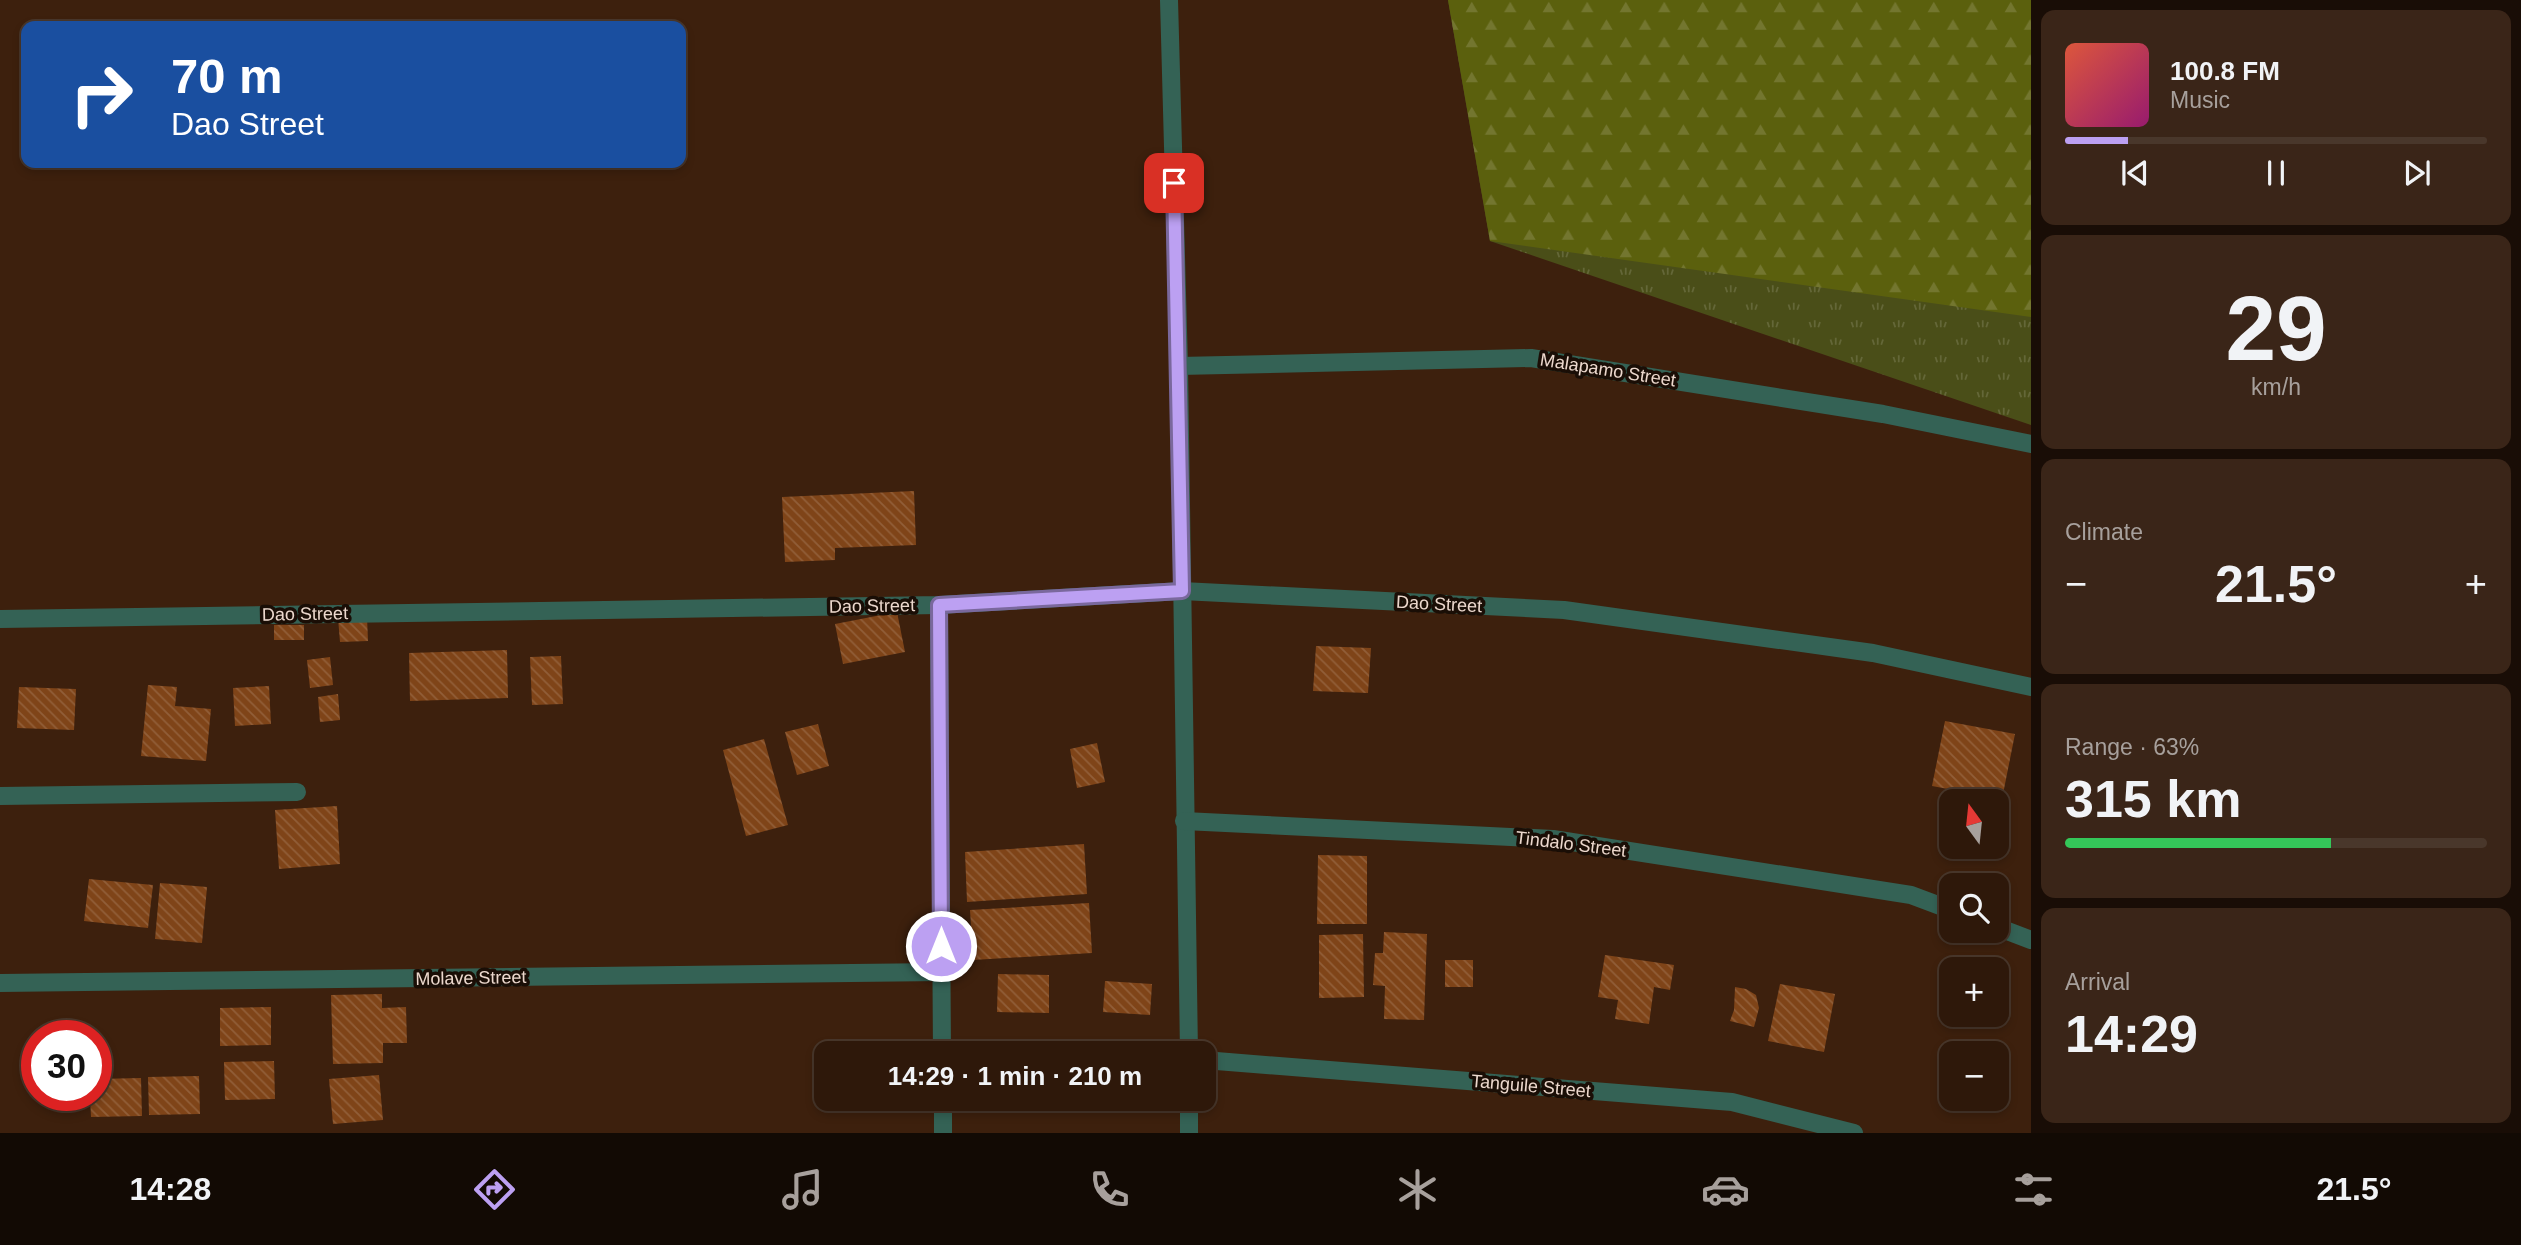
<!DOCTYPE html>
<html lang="en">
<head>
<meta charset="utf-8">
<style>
	:root { --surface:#2e180a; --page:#3a2518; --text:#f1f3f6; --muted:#a7a09c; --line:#49372b; --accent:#bca0f2 }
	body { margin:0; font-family:Arial,sans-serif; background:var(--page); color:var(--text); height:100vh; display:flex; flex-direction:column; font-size:26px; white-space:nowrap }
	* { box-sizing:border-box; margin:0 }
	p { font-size:23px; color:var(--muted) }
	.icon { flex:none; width:38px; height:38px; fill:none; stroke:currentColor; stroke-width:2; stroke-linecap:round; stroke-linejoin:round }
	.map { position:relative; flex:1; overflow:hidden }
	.drawer { display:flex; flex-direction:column; gap:10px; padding:10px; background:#190d06; width:490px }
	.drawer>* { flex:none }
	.top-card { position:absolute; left:21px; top:21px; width:665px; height:147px; border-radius:14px; box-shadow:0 4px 10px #0003,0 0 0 2px var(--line); background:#1a4fa0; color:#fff; overflow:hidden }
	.needle { width:46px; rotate:345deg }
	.fabs { position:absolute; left:1939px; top:789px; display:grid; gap:14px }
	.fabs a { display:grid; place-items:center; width:70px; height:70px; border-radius:14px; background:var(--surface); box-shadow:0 4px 10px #0003,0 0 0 2px var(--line); font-size:35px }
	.speed { position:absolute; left:21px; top:1020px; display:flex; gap:14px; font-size:35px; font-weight:700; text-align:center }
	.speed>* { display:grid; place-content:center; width:91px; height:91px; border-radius:50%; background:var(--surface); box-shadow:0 4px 10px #0003,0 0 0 2px var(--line); line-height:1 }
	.speed .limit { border:10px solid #d22; background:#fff; color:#111 }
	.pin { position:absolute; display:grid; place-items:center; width:60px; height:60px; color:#fff; margin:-30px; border-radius:14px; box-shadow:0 4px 10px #0006 }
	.me { position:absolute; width:77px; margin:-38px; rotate:0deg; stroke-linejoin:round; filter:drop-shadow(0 0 5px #0008) }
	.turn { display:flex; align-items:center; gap:24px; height:147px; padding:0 35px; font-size:32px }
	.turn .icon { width:91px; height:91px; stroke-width:2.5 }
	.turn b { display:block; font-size:49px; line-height:60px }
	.big { font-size:52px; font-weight:800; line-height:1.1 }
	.drawer .widget { flex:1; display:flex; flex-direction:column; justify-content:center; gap:10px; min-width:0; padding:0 24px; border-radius:14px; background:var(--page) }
	.drawer .dial { align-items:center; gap:0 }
	.dial b { font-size:91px; line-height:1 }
	.song { display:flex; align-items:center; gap:21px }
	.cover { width:84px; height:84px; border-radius:10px; background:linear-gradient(135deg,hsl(10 70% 55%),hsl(320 70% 35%)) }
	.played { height:7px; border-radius:4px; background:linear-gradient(90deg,var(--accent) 15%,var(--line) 15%) }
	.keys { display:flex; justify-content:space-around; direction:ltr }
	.heat { display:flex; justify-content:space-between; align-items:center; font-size:38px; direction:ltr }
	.charge { height:10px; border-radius:5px; background:linear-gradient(90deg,#34c759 63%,var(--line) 0) }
	.trip { position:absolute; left:814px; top:1041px; width:402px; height:70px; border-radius:14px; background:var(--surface); box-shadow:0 4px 10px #0003,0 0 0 2px var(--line); font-weight:800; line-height:70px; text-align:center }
	.menu { display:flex; height:112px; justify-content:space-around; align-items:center; background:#120a04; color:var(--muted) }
	.menu .icon { width:49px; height:49px }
	.menu .current { color:var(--accent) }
	.menu b { font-size:32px; color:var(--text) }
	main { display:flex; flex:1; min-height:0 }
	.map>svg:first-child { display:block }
</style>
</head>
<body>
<main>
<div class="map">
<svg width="2031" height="1133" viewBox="0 0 2031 1133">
	<defs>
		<pattern id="grass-tufts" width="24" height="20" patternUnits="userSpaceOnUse" patternTransform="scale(1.75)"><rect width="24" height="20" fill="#4a4e18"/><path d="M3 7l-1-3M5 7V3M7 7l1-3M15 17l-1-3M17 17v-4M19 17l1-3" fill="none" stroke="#646738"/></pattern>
		<pattern id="forest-firs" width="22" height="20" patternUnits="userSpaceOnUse" patternTransform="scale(1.75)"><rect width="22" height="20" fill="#5b600d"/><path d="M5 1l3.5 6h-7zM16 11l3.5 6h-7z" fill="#73762f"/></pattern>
		<pattern id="building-back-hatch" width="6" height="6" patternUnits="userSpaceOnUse" patternTransform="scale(1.75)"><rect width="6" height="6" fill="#7f4418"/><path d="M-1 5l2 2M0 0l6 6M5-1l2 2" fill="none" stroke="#915e38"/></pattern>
	</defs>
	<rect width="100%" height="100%" fill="#3d200d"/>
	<path fill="url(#grass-tufts)" d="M1448,0H2031V425L1490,241Z"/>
	<path fill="url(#forest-firs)" d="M1448,0H2031V317L1490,241Z"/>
	<g fill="url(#building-back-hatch)">
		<path d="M914,491L916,545L835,548V560L785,562L782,497Z"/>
		<path d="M897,612L905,652L843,664L835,624Z"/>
		<path d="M367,617L368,641L340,642L338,618Z"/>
		<rect x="274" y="625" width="30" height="15"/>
		<path d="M1316,646L1371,648L1368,693L1313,691Z"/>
		<path d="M507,650L508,698L410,701L409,653Z"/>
		<path d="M561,656L563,704L532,705L530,657Z"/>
		<path d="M330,657L333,685L310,688L307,660Z"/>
		<path d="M148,685L177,687L175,706L211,709L206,761L141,756Z"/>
		<path d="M269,686L271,724L235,726L233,688Z"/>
		<path d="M19,687L76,689L74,730L17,728Z"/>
		<path d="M338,694L340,720L320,722L318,697Z"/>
		<path d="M1945,721L2015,734L2002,799L1932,786Z"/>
		<path d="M818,724L829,766L797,775L785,732Z"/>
		<path d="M764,739L788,825L746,836L723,750Z"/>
		<path d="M1097,743L1105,782L1077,788L1070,749Z"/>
		<path d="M337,806L340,864L279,869L275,810Z"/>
		<path d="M1084,844L1087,894L967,902L965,852Z"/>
		<path d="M1318,855L1367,856V924H1317Z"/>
		<path d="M89,879L153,885L148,928L84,921Z"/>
		<path d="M160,883L207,887L202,943L155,939Z"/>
		<path d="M1089,903L1092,953L973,960L970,910Z"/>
		<path d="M1384,932L1427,934L1424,1020L1384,1019L1385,986L1373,985L1375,953H1383Z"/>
		<path d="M1363,934L1364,997L1319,998V935Z"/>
		<path d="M1605,955L1674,965L1670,990L1654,987L1649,1024L1615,1019L1618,1000L1598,997Z"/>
		<rect x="1445" y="960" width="28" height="27"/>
		<path d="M998,974L1049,975V1013L997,1012Z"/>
		<path d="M1105,981L1152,984L1150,1015L1103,1012Z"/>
		<path d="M1780,984L1835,994L1824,1052L1768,1041Z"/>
		<path d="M1735,987L1746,989L1756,995L1759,1008L1754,1027L1730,1021L1734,1010Z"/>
		<path d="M382,994V1008L406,1007L407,1043H383V1063L333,1064L331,995Z"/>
		<path d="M271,1007V1045L220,1046V1008Z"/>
		<path d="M1036,1042L1037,1054H1000V1043Z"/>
		<path d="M274,1061L275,1099L225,1100L224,1062Z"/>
		<path d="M379,1075L383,1120L333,1124L329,1079Z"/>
		<path d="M199,1076L200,1114L149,1115L148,1077Z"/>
		<path d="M141,1078L142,1116L91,1117L90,1096H96V1079Z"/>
	</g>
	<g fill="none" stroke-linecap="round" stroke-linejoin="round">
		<g stroke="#346255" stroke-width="18">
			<path d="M1169,0L1179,366L1189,1054"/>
			<path d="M1179,366L1531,358L1883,414L2031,444"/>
			<path d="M939,605L942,1054"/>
			<path d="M0,619L939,605L1182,591L1564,610L1873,653L2031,687"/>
			<path d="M0,796L297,792"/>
			<path d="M1184,821L1553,839L1911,895L1951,910"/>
			<path d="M1997,927L2031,940"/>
			<path d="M0,983L942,972"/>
			<path d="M1204,1060L1732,1102L1854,1133"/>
			<path d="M943,1099V1133"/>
			<path d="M1189,1099V1133"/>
		</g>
	</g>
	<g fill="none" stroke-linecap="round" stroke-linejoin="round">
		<g stroke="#7a689d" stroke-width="18">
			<path id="route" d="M941,946L939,605L1182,591L1174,183"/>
		</g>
		<use href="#route" stroke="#bca0f2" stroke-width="12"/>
	</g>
	<g text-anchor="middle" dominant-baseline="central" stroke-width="7" stroke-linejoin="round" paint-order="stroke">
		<g font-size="18" fill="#ecd8cd" stroke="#1a0e06">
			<text transform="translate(1608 370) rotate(9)">Malapamo Street</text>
			<text transform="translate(1439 604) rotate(3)">Dao Street</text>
			<text transform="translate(872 606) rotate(-1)">Dao Street</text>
			<text transform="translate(305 614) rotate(-1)">Dao Street</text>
			<text transform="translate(1571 844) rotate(7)">Tindalo Street</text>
			<text transform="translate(471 978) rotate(-1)">Molave Street</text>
			<text transform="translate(1531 1086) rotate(5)">Tanguile Street</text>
		</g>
	</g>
</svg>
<div class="fabs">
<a><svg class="needle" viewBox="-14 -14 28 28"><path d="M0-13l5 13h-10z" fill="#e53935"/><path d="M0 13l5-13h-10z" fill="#a7a09c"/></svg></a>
<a><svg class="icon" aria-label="search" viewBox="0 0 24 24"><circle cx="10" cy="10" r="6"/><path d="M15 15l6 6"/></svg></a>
<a>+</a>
<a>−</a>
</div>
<div class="speed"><div class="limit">30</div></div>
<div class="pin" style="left:1174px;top:183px;background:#d93025"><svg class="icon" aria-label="arrive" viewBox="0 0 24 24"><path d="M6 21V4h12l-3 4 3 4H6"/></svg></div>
<svg class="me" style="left:941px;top:946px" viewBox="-20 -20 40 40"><circle r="17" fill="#bca0f2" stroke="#fff" stroke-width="3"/><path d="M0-11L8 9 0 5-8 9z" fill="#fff"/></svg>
<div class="trip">14:29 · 1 min · 210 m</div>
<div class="top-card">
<div class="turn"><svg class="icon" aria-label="right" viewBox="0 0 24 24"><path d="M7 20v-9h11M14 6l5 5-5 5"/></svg><div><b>70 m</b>Dao Street</div></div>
</div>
</div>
<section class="drawer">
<div class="widget">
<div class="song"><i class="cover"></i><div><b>100.8 FM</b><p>Music</p></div></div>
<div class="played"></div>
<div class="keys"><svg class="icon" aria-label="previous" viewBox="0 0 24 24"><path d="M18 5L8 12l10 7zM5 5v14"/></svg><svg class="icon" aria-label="pause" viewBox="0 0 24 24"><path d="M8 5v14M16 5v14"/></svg><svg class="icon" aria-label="next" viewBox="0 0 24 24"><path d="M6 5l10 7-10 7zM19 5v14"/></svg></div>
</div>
<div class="widget dial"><b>29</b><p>km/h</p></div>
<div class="widget"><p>Climate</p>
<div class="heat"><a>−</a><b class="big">21.5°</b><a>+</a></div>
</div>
<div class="widget"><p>Range · 63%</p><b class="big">315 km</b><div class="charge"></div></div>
<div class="widget"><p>Arrival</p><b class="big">14:29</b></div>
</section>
</main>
<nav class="menu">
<b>14:28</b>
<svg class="icon current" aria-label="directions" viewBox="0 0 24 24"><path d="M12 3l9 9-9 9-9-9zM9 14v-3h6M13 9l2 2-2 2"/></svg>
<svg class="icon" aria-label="music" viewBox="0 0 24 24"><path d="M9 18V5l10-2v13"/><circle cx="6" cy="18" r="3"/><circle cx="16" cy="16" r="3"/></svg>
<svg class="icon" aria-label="phone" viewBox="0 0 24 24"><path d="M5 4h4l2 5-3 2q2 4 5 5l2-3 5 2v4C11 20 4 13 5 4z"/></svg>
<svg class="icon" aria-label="climate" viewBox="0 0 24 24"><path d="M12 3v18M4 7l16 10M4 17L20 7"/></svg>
<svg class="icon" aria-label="car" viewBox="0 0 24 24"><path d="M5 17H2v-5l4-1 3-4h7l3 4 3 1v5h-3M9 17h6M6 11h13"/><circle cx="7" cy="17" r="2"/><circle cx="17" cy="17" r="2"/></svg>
<svg class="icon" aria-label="filters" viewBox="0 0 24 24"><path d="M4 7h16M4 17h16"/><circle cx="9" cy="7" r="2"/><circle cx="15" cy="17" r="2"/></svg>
<b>21.5°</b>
</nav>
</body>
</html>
